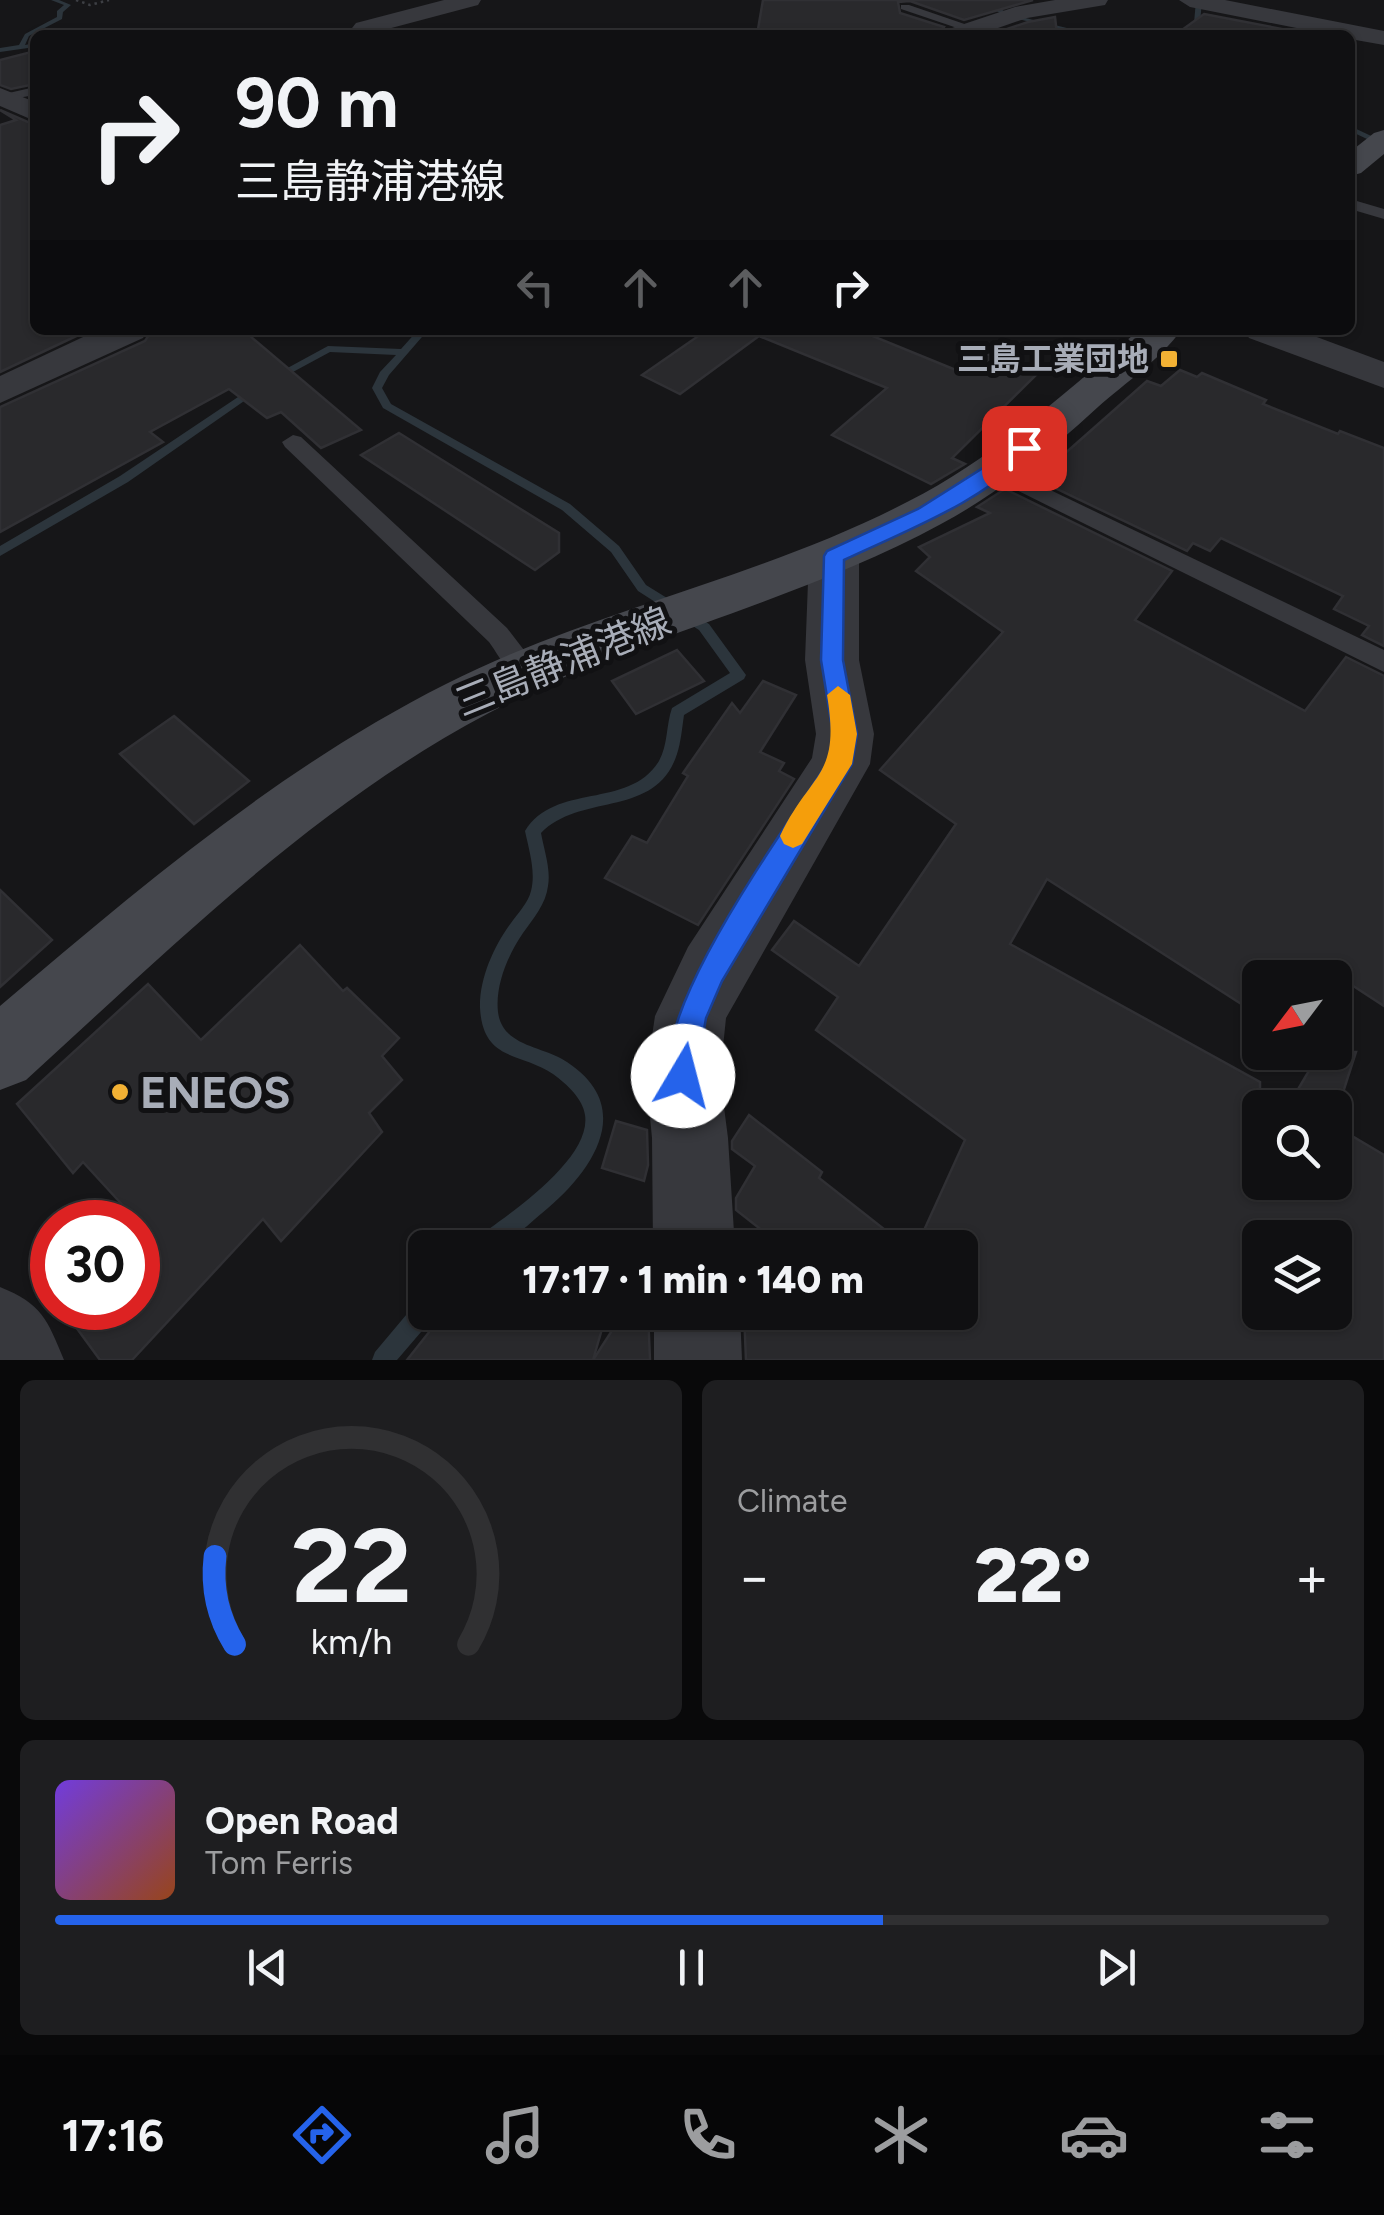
<!DOCTYPE html>
<html lang="en">
<head>
<meta charset="utf-8">
<style>
	:root { --surface:#101012; --page:#1e1e20; --text:#f1f3f6; --muted:#9c9d9f; --line:#303032; --accent:#2563eb }
	body { margin:0; font-family:Figtree,"Noto Sans JP",sans-serif; background:var(--page); color:var(--text); height:100vh; display:flex; flex-direction:column; font-size:38px; white-space:nowrap }
	* { box-sizing:border-box; margin:0 }
	p { font-size:32px; color:var(--muted) }
	.icon { flex:none; width:55px; height:55px; fill:none; stroke:currentColor; stroke-width:2; stroke-linecap:round; stroke-linejoin:round }
	.map { position:relative; height:1360px; overflow:hidden }
	.panel { display:flex; flex-direction:column; gap:20px; padding:20px; background:#09090a; flex:1 }
	.panel>* { flex:none }
	.guide { position:absolute; left:30px; top:30px; width:1325px; height:305px; border-radius:15px; box-shadow:0 2px 8px #0004,0 0 0 2px var(--line); background:#101012; color:var(--text); overflow:hidden }
	.needle { width:65px; rotate:238deg }
	.controls { position:absolute; left:1242px; top:960px; display:grid; gap:20px }
	.controls a { display:grid; place-items:center; width:110px; height:110px; border-radius:15px; background:var(--surface); box-shadow:0 2px 8px #0004,0 0 0 2px var(--line); font-size:50px }
	.speed { position:absolute; left:30px; top:1200px; display:flex; gap:20px; font-size:50px; font-weight:700; text-align:center }
	.speed>* { display:grid; place-content:center; width:130px; height:130px; border-radius:50%; background:var(--surface); box-shadow:0 2px 8px #0004,0 0 0 2px var(--line); line-height:1 }
	.speed .limit { border:15px solid #d22; background:#fff; color:#111 }
	.pin { position:absolute; display:grid; place-items:center; width:85px; height:85px; color:#fff; margin:-42px; border-radius:20px; box-shadow:0 5px 15px #0006 }
	.me { position:absolute; width:110px; margin:-55px; rotate:8deg; stroke-linejoin:round; filter:drop-shadow(0 0 8px #0008) }
	.turn { display:flex; align-items:center; gap:35px; height:210px; padding:0 40px; font-size:45px }
	.turn .icon { width:130px; height:130px; stroke-width:2.5 }
	.turn b { display:block; font-size:70px; line-height:85px }
	.lanes { display:flex; align-items:center; height:95px; padding:0 40px; background:#0003; justify-content:center; gap:50px; direction:ltr }
	.lanes .off { opacity:.35 }
	.big { font-size:75px; font-weight:800; line-height:1.1 }
	.panel .widget { flex:1; display:flex; flex-direction:column; justify-content:center; gap:15px; min-width:0; padding:0 35px; border-radius:15px; background:var(--page) }
	.panel .dial { align-items:center; gap:0 }
	.dial svg { height:260px; overflow:visible; fill:none; stroke:var(--line); stroke-width:7; stroke-linecap:round; text-anchor:middle }
	.dial text { fill:var(--text); stroke:none }
	.song { display:flex; align-items:center; gap:30px }
	.cover { width:120px; height:120px; border-radius:15px; background:linear-gradient(135deg,hsl(260 70% 55%),hsl(20 70% 35%)) }
	.played { height:10px; border-radius:5px; background:linear-gradient(90deg,var(--accent) 65%,var(--line) 65%) }
	.keys { display:flex; justify-content:space-around; direction:ltr }
	.heat { display:flex; justify-content:space-between; align-items:center; font-size:55px; direction:ltr }
	.panel .tiles { flex:1; display:grid; gap:20px; grid-template-columns:1fr 1fr }
	.widget:last-child { grid-column:span 2 }
	.trip { position:absolute; left:408px; top:1230px; width:570px; height:100px; border-radius:15px; background:var(--surface); box-shadow:0 2px 8px #0004,0 0 0 2px var(--line); font-weight:800; line-height:100px; text-align:center }
	.menu { display:flex; height:160px; justify-content:space-around; align-items:center; background:#060607; color:var(--muted) }
	.menu .icon { width:70px; height:70px }
	.menu .active { color:var(--accent) }
	.menu b { font-size:45px; color:var(--text) }
	.map>svg:first-child { display:block }
</style>
</head>
<body>
<div class="map">
<svg width="1384" height="1360" viewBox="0 0 1384 1360">
	<rect width="100%" height="100%" fill="#161618"/>
	<g fill="none" stroke-linecap="round" stroke-linejoin="round">
		<g fill="#2c353c" fill-rule="evenodd">
			<path d="M51,0H59L71,5L63,12L62,19L29,36L25,45L35,43V47L0,52V48L19,45L25,34L57,17V11L64,5Z"/>
			<path d="M994,0H1000L999,8L1009,14L1096,35H1085L1005,16L993,9Z"/>
			<path d="M1196,0H1202L1199,35H1193Z"/>
			<path d="M222,29L306,33L309,35L222,33L185,35Z"/>
			<path d="M1350,126L1384,142V147L1350,131Z"/>
			<path d="M418,330H428L389,375L382,388L391,404L570,504L619,546L646,585L709,624L746,675L744,679L684,715C682,728 681,742 677,754C656,819 581,792 541,833C544,850 551,869 548,886C546,904 533,919 523,933C508,955 495,985 498,1012C502,1045 539,1046 562,1059C636,1103 597,1166 548,1208C533,1220 516,1238 499,1246C491,1250 478,1248 469,1248L472,1241C504,1218 592,1160 585,1115C583,1099 567,1084 553,1074C521,1052 483,1062 480,1008C479,979 494,946 511,923C518,913 528,903 531,891C536,872 529,850 525,831C555,782 629,810 659,761C668,745 666,725 672,708L730,673L699,630L638,591L611,552L562,510L383,408L372,388L380,372L396,355L330,352L280,379H272L271,377L328,346L401,349Z"/>
			<path d="M253,387L257,388V392L128,482L0,556V546L120,476Z"/>
			<path d="M425,1299V1312H435L433,1318L397,1360H372L375,1352L417,1302Z"/>
		</g>
	</g>
	<g fill="#29292c" stroke="#303034" stroke-width="2.5" fill-rule="evenodd">
		<path d="M763,0H1033L964,20L910,1L898,2L900,13L944,27L939,35H757Z"/>
		<path d="M1204,14L1313,35H1175Z"/>
		<path d="M1055,17L1057,35H989L1028,22Z"/>
		<path d="M35,51V84L11,89L0,85V60Z"/>
		<path d="M0,110L35,125V330H89L0,372V125L16,120Z"/>
		<path d="M152,330H243L361,430L321,448L281,412L267,418L229,389L150,432L163,442L0,532V407L145,341Z"/>
		<path d="M707,330H858L968,375L987,354L1038,373L952,458L965,464L931,484L832,435L887,388L759,336L680,394L642,375Z"/>
		<path d="M1180,370L1197,377L1202,373L1266,400L1263,404L1338,434L1340,431L1384,448V646L1362,635L1369,626L1334,609L1343,596L1221,538L1210,551L1193,543L1187,551L1036,479L1147,381L1161,386Z"/>
		<path d="M399,433L559,533V552L535,570L361,455Z"/>
		<path d="M1005,489L1172,571L1135,620L1305,711L1346,657L1384,676V1006L1341,978H1260V1016L1047,879L1010,944L1260,1082V1182H1335V1126L1384,1155V1360H746L744,1312H960V1248H916L965,1140L816,1030L838,997L772,950L794,921L859,966L956,824L880,770L1003,632L916,571L930,557L919,547L990,513L977,507ZM1260,1238H1335V1312H1260Z"/>
		<path d="M677,650L704,681L636,714L612,681Z"/>
		<path d="M763,681L796,695L760,752L784,763L779,771L794,779L698,925L605,878L632,836L647,843L688,776L683,773L732,703L740,713Z"/>
		<path d="M174,716L249,781L194,824L120,754Z"/>
		<path d="M0,890L52,940L0,987Z"/>
		<path d="M300,945L343,991L347,988L399,1038L382,1056L402,1080L369,1113L382,1132L281,1241L263,1219L132,1360H100L62,1308H138V1222L83,1162L73,1173L17,1104L148,984L201,1040Z"/>
		<path d="M1320,1052H1356L1338,1108H1287Z"/>
		<path d="M749,1115L822,1172L819,1178L908,1248H767L773,1239L736,1210V1198L755,1166L732,1149V1141Z"/>
		<path d="M616,1121L647,1130L648,1165L644,1181L602,1168Z"/>
		<path d="M445,1312H604L606,1315L593,1360H407Z"/>
		<path d="M624,1312H648L650,1360H593Z"/>
	</g>
	<g fill="none" stroke-linecap="round" stroke-linejoin="round">
		<path stroke="#3d3f44" stroke-width="2.5" stroke-dasharray="2.5 4" stroke-linecap="butt" d="M76,0L90,5L109,0"/>
		<g fill="#37383d" fill-rule="evenodd">
			<path d="M901,5H909L979,29L969,32L901,9Z"/>
			<path d="M35,87V95L0,101V95Z"/>
			<path d="M1350,199L1384,209V219L1350,209Z"/>
			<path d="M270,330H307C299,339 278,339 270,330Z"/>
			<path d="M293,435L301,437L507,628L540,671L536,678C512,686 501,658 489,642L285,447L282,442Z"/>
			<path d="M996,464L1384,650V672L988,476L985,471L988,466Z"/>
		</g>
		<g fill="#37383d" fill-rule="evenodd">
			<path d="M444,0H481L478,5L365,35L352,28L356,23Z"/>
			<path d="M1055,0H1108L1105,5L1027,18L978,35H943L946,30L1015,7Z"/>
			<path d="M1179,0H1225L1384,31V45L1350,39V35H1332L1190,7Z"/>
			<path d="M0,88L35,102V121L0,106Z"/>
			<path d="M98,330H148L143,338L0,403V376Z"/>
			<path d="M1244,330H1298L1384,362V388L1249,338Z"/>
			<path d="M834,539L851,544L859,556V660L874,734L870,764L726,1018L720,1076L728,1138L735,1248H653L652,1138L646,1076L655,1016L688,947L812,758L816,734L805,660L809,556L817,544Z"/>
			<path d="M654,1312H740L742,1360H654Z"/>
		</g>
		<path fill="#37383d" fill-rule="evenodd" d="M0,1287C42,1304 47,1319 64,1360H0Z"/>
		<g fill="#45474d" fill-rule="evenodd">
			<path d="M1384,130V154L1361,173L1350,176V152L1374,133Z"/>
			<path d="M1139,330H1181C1161,359 1125,383 1098,407C1050,451 999,493 941,524C796,603 632,637 487,714C312,807 171,948 26,1080L0,1090V1006C140,887 281,767 446,684C594,609 762,578 909,501C995,457 1066,392 1139,330Z"/>
		</g>
	</g>
	<path fill="#2563eb" stroke="#184099" stroke-width="2.5" d="M1024,442L1033,448C990,499 903,532 844,560L843,660L857,734L852,764L722,981L706,1018L694,1087L683,1092L672,1087C644,1019 789,824 828,762L833,734L821,660L824,556L827,551L918,509Z"/>
	<path fill="#f59e0b" d="M838,686L850,695L857,734L852,764L802,844L793,848L784,844L780,836C811,771 841,778 827,695Z"/>
	<g fill="#f2b134" stroke="#111113" stroke-width="4">
		<rect x="1159" y="349" width="20" height="20" rx="5"/>
		<circle cx="120" cy="1092" r="10"/>
	</g>
	<g text-anchor="middle" dominant-baseline="central" stroke-width="10" stroke-linejoin="round" paint-order="stroke">
		<g font-size="32" font-weight="bold" fill="#a8adb8" stroke="#111113" text-anchor="end">
			<text x="1149" y="359">三島工業団地</text>
		</g>
		<g font-size="38" fill="#a8adb8" stroke="#111113">
			<text transform="translate(563 662) rotate(-22)">三島静浦港線</text>
		</g>
		<g font-size="45" font-weight="bold" fill="#a8adb8" stroke="#111113" text-anchor="start">
			<text x="140" y="1092">ENEOS</text>
		</g>
	</g>
</svg>
<div class="controls">
<a><svg class="needle" viewBox="-14 -14 28 28"><path d="M0-13l5 13h-10z" fill="#e53935"/><path d="M0 13l5-13h-10z" fill="#9c9d9f"/></svg></a>
<a><svg class="icon" aria-label="search" viewBox="0 0 24 24"><circle cx="10" cy="10" r="6"/><path d="M15 15l6 6"/></svg></a>
<a><svg class="icon" aria-label="layers" viewBox="0 0 24 24"><path d="M12 4l9 5-9 5-9-5zM3 14l9 5 9-5"/></svg></a>
</div>
<div class="speed"><div class="limit">30</div></div>
<div class="pin" style="left:1024px;top:448px;background:#d93025"><svg class="icon" aria-label="arrive" viewBox="0 0 24 24"><path d="M6 21V4h12l-3 4 3 4H6"/></svg></div>
<svg class="me" style="left:683px;top:1076px" viewBox="-20 -20 40 40"><circle r="19" fill="#fff"/><path d="M0-13L10 11 0 6-10 11z" fill="#2563eb"/></svg>
<div class="trip">17:17 · 1 min · 140 m</div>
<div class="guide">
<div class="turn"><svg class="icon" aria-label="right" viewBox="0 0 24 24"><path d="M7 20v-9h11M14 6l5 5-5 5"/></svg><div><b>90 m</b>三島静浦港線</div></div>
<div class="lanes"><svg class="icon off" aria-label="left" viewBox="0 0 24 24"><path d="M17 20v-9H6M10 6l-5 5 5 5"/></svg><svg class="icon off" aria-label="ahead" viewBox="0 0 24 24"><path d="M12 20V5M6 11l6-6 6 6"/></svg><svg class="icon off" aria-label="ahead" viewBox="0 0 24 24"><path d="M12 20V5M6 11l6-6 6 6"/></svg><svg class="icon" aria-label="right" viewBox="0 0 24 24"><path d="M7 20v-9h11M14 6l5 5-5 5"/></svg></div>
</div>
</div>
<section class="panel">
<div class="tiles">
<div class="widget dial"><svg viewBox="0 0 100 80">
<path d="M14 69A42 42 0 1 1 86 69"/>
<path d="M14 69A42 42 0 0 1 8 42" stroke="#2563eb"/>
<text x="50" y="56" font-size="32" font-weight="700">22</text>
<text x="50" y="72" font-size="11">km/h</text>
</svg></div>
<div class="widget"><p>Climate</p>
<div class="heat"><a>−</a><b class="big">22°</b><a>+</a></div>
</div>
<div class="widget">
<div class="song"><i class="cover"></i><div><b>Open Road</b><p>Tom Ferris</p></div></div>
<div class="played"></div>
<div class="keys"><svg class="icon" aria-label="previous" viewBox="0 0 24 24"><path d="M18 5L8 12l10 7zM5 5v14"/></svg><svg class="icon" aria-label="pause" viewBox="0 0 24 24"><path d="M8 5v14M16 5v14"/></svg><svg class="icon" aria-label="next" viewBox="0 0 24 24"><path d="M6 5l10 7-10 7zM19 5v14"/></svg></div>
</div>
</div>
</section>
<nav class="menu">
<b>17:16</b>
<svg class="icon active" aria-label="directions" viewBox="0 0 24 24"><path d="M12 3l9 9-9 9-9-9zM9 14v-3h6M13 9l2 2-2 2"/></svg>
<svg class="icon" aria-label="music" viewBox="0 0 24 24"><path d="M9 18V5l10-2v13"/><circle cx="6" cy="18" r="3"/><circle cx="16" cy="16" r="3"/></svg>
<svg class="icon" aria-label="phone" viewBox="0 0 24 24"><path d="M5 4h4l2 5-3 2q2 4 5 5l2-3 5 2v4C11 20 4 13 5 4z"/></svg>
<svg class="icon" aria-label="climate" viewBox="0 0 24 24"><path d="M12 3v18M4 7l16 10M4 17L20 7"/></svg>
<svg class="icon" aria-label="car" viewBox="0 0 24 24"><path d="M5 17H2v-5l4-1 3-4h7l3 4 3 1v5h-3M9 17h6M6 11h13"/><circle cx="7" cy="17" r="2"/><circle cx="17" cy="17" r="2"/></svg>
<svg class="icon" aria-label="filters" viewBox="0 0 24 24"><path d="M4 7h16M4 17h16"/><circle cx="9" cy="7" r="2"/><circle cx="15" cy="17" r="2"/></svg>
</nav>
</body>
</html>
